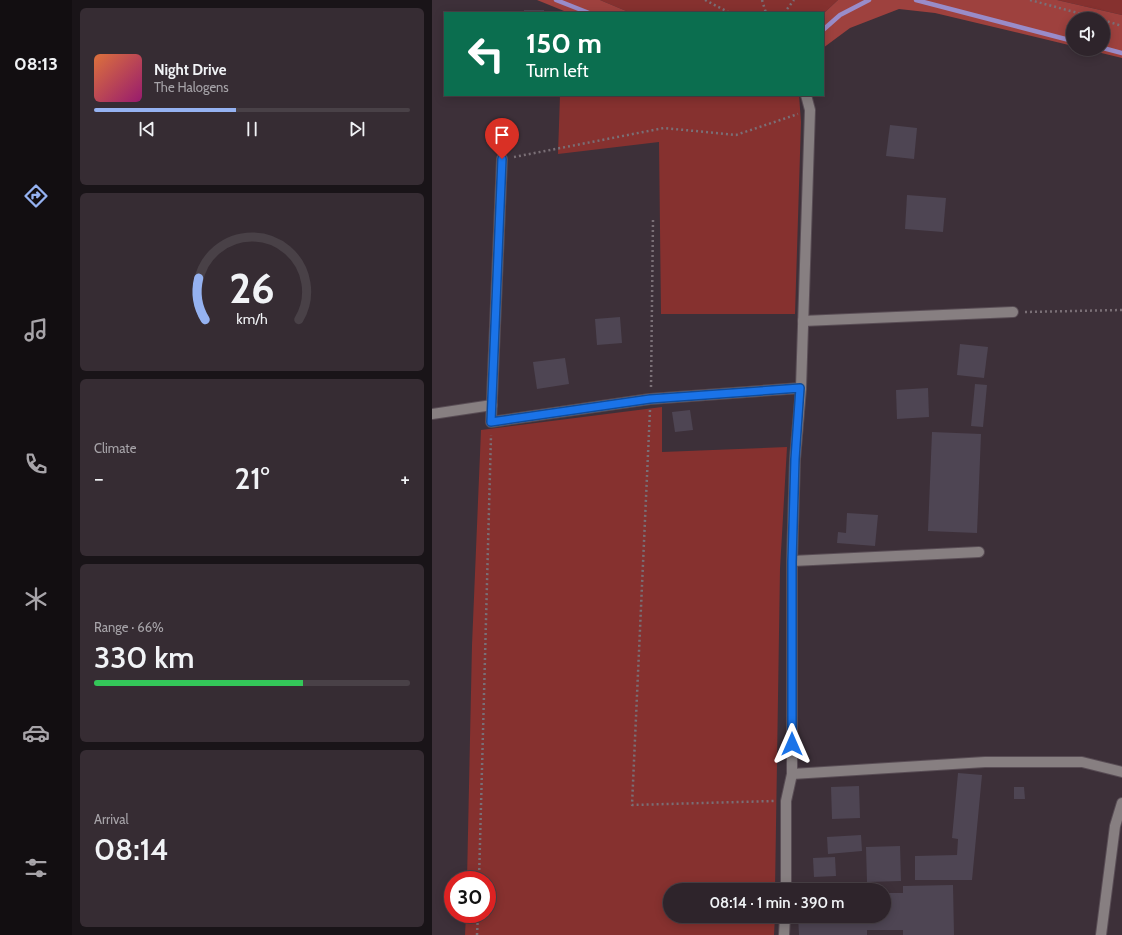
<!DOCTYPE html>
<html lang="en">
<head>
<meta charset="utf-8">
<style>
	:root { --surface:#2e242b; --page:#362c33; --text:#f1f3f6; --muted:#a7a4a9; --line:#494147; --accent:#95b2f1 }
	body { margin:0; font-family:Cabin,sans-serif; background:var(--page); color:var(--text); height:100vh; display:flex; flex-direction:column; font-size:15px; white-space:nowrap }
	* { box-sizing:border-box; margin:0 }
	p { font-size:13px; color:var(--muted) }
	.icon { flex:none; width:22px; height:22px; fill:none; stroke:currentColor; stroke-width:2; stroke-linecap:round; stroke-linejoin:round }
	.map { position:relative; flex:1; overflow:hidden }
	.sheet { display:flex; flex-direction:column; gap:8px; padding:8px; background:#191418; width:360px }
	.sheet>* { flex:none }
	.guide { position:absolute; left:12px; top:12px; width:380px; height:84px; border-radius:0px; box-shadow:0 2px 10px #0003,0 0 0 1px var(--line); background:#0b6e4f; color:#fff; overflow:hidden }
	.buttons { position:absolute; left:634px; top:12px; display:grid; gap:8px }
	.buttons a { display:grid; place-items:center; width:44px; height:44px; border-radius:50%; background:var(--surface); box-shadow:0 2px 10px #0003,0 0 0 1px var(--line); font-size:20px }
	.speed { position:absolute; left:12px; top:871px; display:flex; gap:8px; font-size:20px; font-weight:700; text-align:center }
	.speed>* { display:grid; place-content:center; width:52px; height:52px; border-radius:50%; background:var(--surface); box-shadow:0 2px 10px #0003,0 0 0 1px var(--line); line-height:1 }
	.speed .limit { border:6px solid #d22; background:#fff; color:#111 }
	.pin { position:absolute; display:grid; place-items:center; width:34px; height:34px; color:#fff; margin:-41px -17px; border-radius:50% 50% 50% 0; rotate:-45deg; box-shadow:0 0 4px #0007 }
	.pin .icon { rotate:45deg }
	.me { position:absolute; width:44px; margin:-22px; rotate:0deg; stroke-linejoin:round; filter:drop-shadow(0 0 3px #0008) }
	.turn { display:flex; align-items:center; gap:14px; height:84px; padding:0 16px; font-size:18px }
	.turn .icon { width:52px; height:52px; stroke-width:2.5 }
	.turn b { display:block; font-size:28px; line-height:34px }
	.big { font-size:30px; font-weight:600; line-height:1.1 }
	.sheet .card { flex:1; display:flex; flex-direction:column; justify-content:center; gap:6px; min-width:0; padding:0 14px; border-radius:6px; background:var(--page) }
	.sheet .dial { align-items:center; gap:0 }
	.dial svg { height:104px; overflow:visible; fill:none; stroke:var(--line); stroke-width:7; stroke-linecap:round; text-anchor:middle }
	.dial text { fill:var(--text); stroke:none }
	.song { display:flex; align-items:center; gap:12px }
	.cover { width:48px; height:48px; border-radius:6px; background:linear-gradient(135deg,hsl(20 70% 55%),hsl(320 70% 35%)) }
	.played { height:4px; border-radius:2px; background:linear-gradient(90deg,var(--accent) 45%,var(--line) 45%) }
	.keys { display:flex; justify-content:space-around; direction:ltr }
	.heat { display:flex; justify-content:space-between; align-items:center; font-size:22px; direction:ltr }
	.charge { height:6px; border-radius:3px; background:linear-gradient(90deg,#34c759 66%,var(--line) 0) }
	.trip { position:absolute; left:231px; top:883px; width:228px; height:40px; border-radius:20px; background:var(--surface); box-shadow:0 2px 10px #0003,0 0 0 1px var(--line); font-weight:600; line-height:40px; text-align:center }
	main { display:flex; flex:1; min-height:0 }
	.menu { display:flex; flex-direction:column; width:72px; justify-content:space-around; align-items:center; background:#120e11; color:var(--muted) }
	.menu .icon { width:28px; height:28px }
	.menu .on { color:var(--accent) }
	.menu b { font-size:18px; color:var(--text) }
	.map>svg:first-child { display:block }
</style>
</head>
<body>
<main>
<nav class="menu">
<b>08:13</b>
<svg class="icon on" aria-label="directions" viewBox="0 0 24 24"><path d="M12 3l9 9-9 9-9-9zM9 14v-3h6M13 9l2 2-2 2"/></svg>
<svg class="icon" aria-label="music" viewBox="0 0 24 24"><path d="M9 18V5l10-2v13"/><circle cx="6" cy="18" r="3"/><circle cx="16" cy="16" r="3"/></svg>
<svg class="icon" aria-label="phone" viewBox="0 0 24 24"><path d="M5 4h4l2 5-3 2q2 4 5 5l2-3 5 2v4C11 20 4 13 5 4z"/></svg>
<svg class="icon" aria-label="climate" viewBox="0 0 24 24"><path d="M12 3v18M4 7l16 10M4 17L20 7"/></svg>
<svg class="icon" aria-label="car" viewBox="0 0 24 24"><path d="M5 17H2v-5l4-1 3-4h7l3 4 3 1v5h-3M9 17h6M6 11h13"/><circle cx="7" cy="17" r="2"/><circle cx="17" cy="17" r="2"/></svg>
<svg class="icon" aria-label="filters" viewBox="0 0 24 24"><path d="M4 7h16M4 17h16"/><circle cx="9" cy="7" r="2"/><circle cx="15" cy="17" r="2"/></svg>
</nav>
<section class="sheet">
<div class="card">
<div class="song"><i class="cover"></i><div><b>Night Drive</b><p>The Halogens</p></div></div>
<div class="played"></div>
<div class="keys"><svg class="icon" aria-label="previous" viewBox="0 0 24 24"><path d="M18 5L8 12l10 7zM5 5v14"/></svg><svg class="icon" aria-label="pause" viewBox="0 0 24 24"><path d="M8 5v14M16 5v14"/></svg><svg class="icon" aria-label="next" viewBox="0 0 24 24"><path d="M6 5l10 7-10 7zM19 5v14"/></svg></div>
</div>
<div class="card dial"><svg viewBox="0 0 100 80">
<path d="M14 69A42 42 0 1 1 86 69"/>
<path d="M14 69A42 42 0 0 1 9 37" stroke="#95b2f1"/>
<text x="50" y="56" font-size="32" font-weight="700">26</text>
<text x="50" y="72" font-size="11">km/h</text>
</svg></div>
<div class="card"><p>Climate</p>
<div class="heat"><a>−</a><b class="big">21°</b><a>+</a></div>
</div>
<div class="card"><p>Range · 66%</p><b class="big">330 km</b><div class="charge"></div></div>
<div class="card"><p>Arrival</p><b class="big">08:14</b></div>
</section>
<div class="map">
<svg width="690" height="935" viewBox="0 0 690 935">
	<rect width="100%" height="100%" fill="#3d3039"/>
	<g fill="#86312f">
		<path d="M168,0H406L391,14L199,13Z"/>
		<path d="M625,0H690V15Z"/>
		<path d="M128,95H367L369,122L363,314H229L227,142L126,154Z"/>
		<path d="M230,407V452L355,447L348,569L343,890H238V916H343L342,935H33L34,914H55V880H35L40,645L49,430Z"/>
	</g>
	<g fill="#9e413e">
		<path d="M105,0H168L199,13H137Z"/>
		<path d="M406,0H625L690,15V58L653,49H671V19H641V46L503,13L467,9L418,28L391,48V14Z"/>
	</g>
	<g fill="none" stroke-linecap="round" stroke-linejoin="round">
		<g stroke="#998cc9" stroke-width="4.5">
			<path d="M124,0L157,13"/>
			<path d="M484,0L641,41"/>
			<path d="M391,30L408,15L437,0"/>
			<path d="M671,48L690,53"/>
		</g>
	</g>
	<g fill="#4e4553">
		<rect x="92" y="10" width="20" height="3"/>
		<path d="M458,125L485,128L482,159L454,156Z"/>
		<path d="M475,195L514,198L511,232L473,229Z"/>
		<path d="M188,317L190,343L165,345L163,319Z"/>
		<path d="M528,344L556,347L552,378L525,375Z"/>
		<path d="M133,358L137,384L105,389L101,362Z"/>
		<path d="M543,384L555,385L551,427L539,426Z"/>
		<path d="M496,388L497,417L465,419L464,390Z"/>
		<path d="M258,410L261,430L243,432L240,412Z"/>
		<path d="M500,432L549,434L545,533L496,531Z"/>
		<path d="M415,513L446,515L443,546L405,543L406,532L414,533Z"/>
		<path d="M526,773L550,775L540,880H483V856L525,855L526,839L520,838Z"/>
		<path d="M427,786L428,818L400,819L399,787Z"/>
		<path d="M582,787H592L593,799H582Z"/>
		<path d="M429,835L430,851L396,854L395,837Z"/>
		<path d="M468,846L469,881L435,882L434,847Z"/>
		<path d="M403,857L404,876L382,877L381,858Z"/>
		<path d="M521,885L522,935H471V930H435V935H367L366,916H452V893H471V886Z"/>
	</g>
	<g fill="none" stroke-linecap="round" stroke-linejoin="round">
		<g stroke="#594d55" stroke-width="12">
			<g id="minor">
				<path d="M70,159L59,422L218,399L369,388"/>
				<path d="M371,321L581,312"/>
				<path d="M0,414L60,405"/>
				<path d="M360,561L547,552"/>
				<path d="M360,774L553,762H650L690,772"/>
				<path d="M354,890V801L360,774V561L363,459L369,388L378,110L374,95"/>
				<path d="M352,935L353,916"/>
				<path d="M669,935L683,826L690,803"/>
			</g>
		</g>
		<g stroke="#7a6f76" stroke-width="2.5" stroke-dasharray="2 3" stroke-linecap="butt">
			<path d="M273,0L298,13"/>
			<path d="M330,0L334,13"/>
			<path d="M598,0L668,19"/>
			<path d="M352,13L362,0"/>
			<path d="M671,20L690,26"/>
			<path d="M82,157L232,128L304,135L366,114"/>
			<path d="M593,312L690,310"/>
			<path d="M219,387L221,220"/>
			<path d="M218,410L200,805L342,801"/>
			<path d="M47,880L59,435"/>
			<path d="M45,935L46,914"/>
		</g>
		<use href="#minor" stroke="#877f81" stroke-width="10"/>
	</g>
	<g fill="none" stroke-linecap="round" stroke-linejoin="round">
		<g stroke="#114b97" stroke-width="10">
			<path id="route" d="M70,159L59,422L218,399L368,388L363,459L360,562V744"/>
		</g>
		<use href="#route" stroke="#1a73e8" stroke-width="7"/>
	</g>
</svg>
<div class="buttons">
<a><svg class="icon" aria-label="sound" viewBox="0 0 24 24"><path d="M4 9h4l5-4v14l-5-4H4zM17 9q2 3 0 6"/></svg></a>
</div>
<div class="speed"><div class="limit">30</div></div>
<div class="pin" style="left:70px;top:159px;background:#d93025"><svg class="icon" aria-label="arrive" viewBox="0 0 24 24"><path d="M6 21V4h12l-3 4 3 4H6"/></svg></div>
<svg class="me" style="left:360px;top:744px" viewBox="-20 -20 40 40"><path d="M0-17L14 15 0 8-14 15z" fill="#1a73e8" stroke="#fff" stroke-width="4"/></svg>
<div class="trip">08:14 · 1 min · 390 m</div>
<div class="guide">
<div class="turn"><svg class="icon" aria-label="left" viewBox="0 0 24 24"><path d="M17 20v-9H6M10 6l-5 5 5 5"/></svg><div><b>150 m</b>Turn left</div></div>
</div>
</div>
</main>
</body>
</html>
